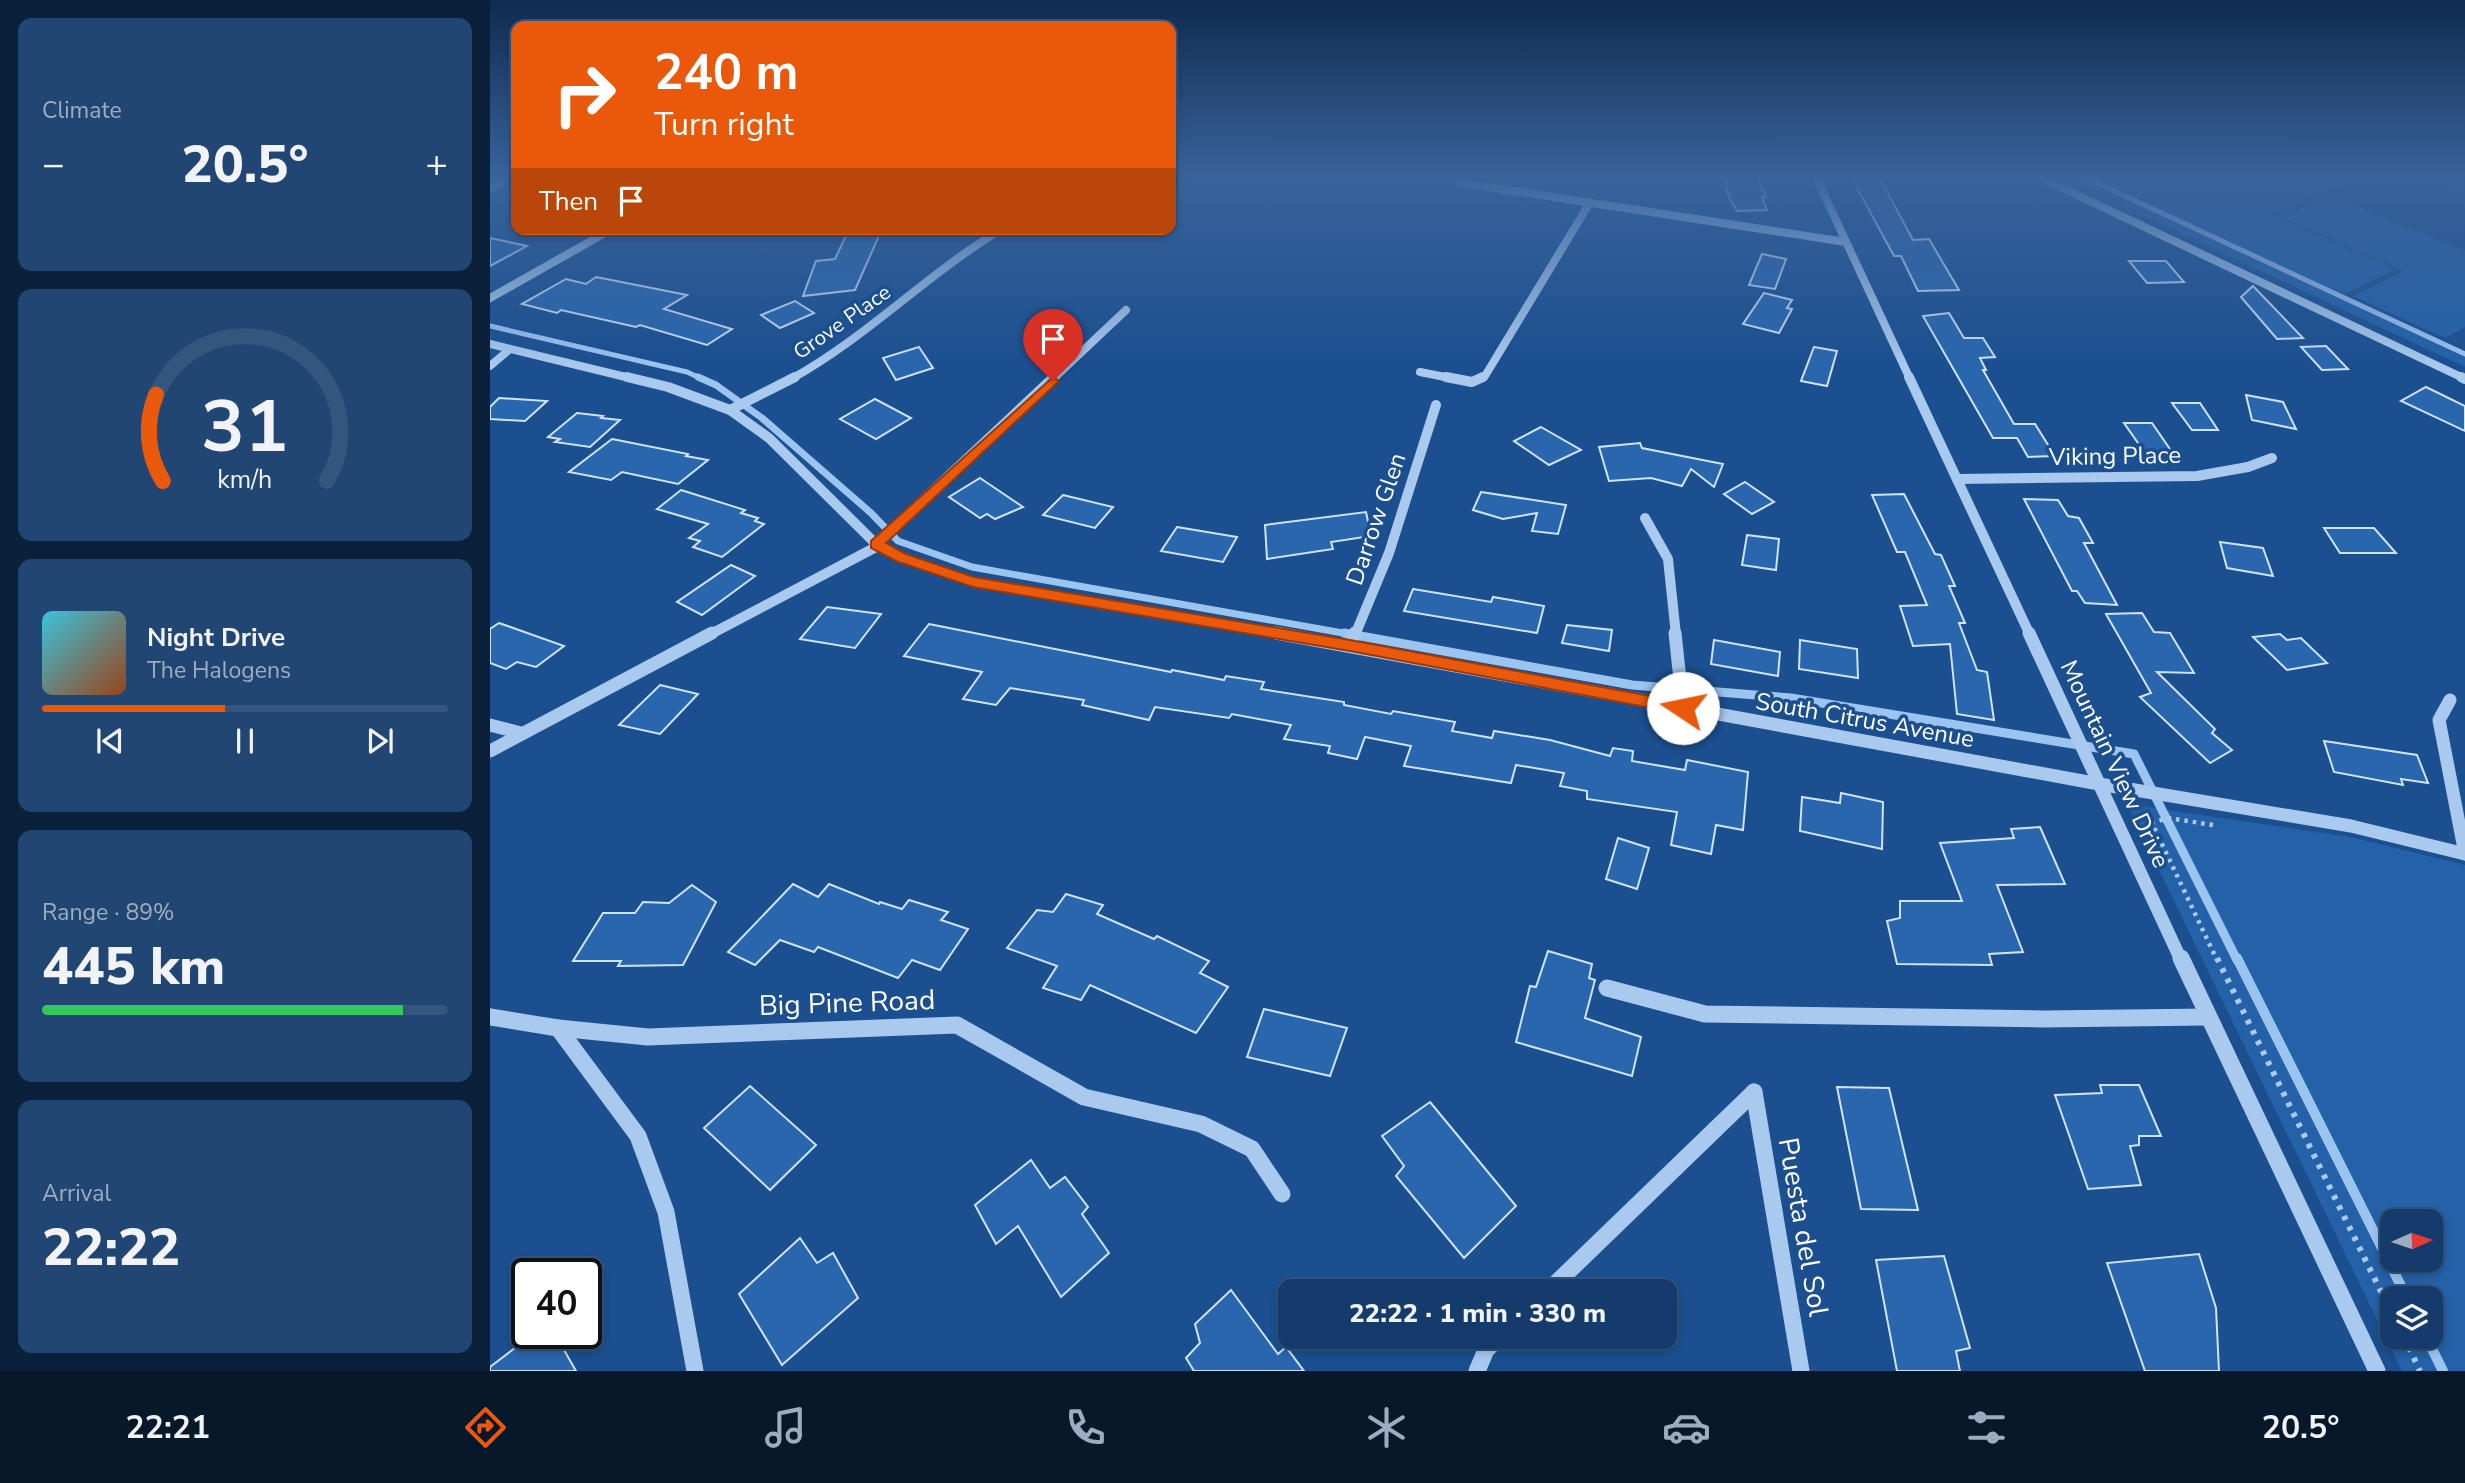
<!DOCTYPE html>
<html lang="en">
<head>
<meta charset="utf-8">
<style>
	:root { --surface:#143b6b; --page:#214673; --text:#f1f3f6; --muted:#9dadc1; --line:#33557e; --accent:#ea580c }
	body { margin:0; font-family:"Nunito Sans",sans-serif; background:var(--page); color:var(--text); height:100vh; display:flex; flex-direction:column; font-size:26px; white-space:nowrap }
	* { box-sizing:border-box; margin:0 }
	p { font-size:23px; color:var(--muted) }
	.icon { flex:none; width:38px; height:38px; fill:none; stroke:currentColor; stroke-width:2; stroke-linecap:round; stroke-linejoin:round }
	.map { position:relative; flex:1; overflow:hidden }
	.side { display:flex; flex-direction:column; gap:18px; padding:18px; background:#0b203b; width:490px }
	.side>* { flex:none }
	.top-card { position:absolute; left:21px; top:21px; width:665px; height:214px; border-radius:14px; box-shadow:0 4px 10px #0003,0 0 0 2px var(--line); background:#ea580c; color:#fff; overflow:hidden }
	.needle { width:46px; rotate:87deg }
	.controls { position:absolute; left:1890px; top:1209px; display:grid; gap:14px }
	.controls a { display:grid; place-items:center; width:63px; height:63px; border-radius:14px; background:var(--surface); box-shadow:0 4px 10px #0003,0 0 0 2px var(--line); font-size:35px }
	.speed { position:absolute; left:21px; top:1258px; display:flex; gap:14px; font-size:35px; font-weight:700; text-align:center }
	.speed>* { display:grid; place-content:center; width:91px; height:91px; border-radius:50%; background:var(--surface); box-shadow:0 4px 10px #0003,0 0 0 2px var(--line); line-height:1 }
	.speed .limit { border:4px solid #111; border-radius:10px; background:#fff; color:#111 }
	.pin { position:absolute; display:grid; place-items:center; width:60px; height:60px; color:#fff; margin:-72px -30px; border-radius:50% 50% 50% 0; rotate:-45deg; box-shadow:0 0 7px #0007 }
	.pin .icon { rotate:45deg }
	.me { position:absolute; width:77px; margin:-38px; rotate:281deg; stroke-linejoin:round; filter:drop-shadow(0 0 5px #0008) }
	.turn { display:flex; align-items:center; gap:24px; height:147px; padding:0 28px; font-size:32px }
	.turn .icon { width:91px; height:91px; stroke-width:2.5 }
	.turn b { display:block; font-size:49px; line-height:60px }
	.then { display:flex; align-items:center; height:66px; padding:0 28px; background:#0003; gap:14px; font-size:26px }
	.big { font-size:52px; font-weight:800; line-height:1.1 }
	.side .card { flex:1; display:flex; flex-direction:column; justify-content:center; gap:10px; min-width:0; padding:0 24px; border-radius:14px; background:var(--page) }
	.side .dial { align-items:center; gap:0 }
	.dial svg { height:182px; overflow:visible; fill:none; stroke:var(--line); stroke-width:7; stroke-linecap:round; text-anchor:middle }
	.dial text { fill:var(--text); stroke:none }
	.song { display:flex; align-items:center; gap:21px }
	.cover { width:84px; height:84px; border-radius:10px; background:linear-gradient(135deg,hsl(190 70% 55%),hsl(20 70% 35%)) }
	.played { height:7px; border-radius:4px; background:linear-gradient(90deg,var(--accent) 45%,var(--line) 45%) }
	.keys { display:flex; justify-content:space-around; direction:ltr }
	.heat { display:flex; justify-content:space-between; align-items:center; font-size:38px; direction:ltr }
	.charge { height:10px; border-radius:5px; background:linear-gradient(90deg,#34c759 89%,var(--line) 0) }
	.trip { position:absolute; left:788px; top:1279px; width:399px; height:70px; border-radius:14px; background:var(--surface); box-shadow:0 4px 10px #0003,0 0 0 2px var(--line); font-weight:800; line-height:70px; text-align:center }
	.dock { display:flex; height:112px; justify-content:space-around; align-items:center; background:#08182b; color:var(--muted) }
	.dock .icon { width:49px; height:49px }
	.dock .active { color:var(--accent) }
	.dock b { font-size:32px; color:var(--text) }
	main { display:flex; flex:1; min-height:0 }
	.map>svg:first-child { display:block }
</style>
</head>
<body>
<main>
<section class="side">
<div class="card"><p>Climate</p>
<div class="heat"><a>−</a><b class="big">20.5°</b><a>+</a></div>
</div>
<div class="card dial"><svg viewBox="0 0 100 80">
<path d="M14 69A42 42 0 1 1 86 69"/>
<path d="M14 69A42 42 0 0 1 11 31" stroke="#ea580c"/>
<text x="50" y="56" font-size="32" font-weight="700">31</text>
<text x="50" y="72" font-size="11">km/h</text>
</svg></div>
<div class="card">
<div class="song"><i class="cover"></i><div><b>Night Drive</b><p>The Halogens</p></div></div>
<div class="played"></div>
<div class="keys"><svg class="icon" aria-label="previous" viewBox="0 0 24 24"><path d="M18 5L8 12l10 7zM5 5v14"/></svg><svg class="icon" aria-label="pause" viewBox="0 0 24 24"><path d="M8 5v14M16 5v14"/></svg><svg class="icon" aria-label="next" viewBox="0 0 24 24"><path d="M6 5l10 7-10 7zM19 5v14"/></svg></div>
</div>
<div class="card"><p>Range · 89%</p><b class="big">445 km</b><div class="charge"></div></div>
<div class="card"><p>Arrival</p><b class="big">22:22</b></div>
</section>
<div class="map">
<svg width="1975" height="1371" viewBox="0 0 1975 1371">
	<rect width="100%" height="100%" fill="#1b4f8f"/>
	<g fill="#2461a8" fill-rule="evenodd">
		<path d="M1567,175H1593L1691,221L1596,175H1875L1782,215L1899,266L1902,271L1854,294L1728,238L1975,351V367Z"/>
		<path d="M1974,178L1975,205L1942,192Z"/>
		<path d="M1841,196L1975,251V327L1955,338L1863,296L1914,271L1791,217Z"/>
		<path d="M1637,804L1861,837L1975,865V1371H1912ZM1902,1222H1941V1260H1902ZM1941,1298V1337H1902V1298Z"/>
	</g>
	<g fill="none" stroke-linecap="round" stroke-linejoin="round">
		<g stroke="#9cc4f0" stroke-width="5">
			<path d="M1590,175L1975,354"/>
			<path d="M0,326L197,372L212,379"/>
		</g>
		<path stroke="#9cc4f0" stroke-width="7" d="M208,377L226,385L272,418L381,513L408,541L482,567L864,635"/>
		<path stroke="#9cc4f0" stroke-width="9" d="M854,633L1142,685L1301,698L1644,754L1747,960"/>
		<g stroke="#9cc4f0" stroke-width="10">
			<path d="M1747,958L1917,1298"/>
			<path d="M1936,1337L1953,1371"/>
		</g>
	</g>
	<g fill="#2a66ad" stroke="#cfe3fa" stroke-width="2">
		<path d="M1233,175H1267L1276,197H1272L1277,210L1247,211L1239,197Z"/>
		<path d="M1360,175H1388L1423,240L1439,239L1469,290L1428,291L1411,256H1404Z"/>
		<path d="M359,229H392L365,290L313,296L326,261L345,259Z"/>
		<path d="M0,238L37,246L0,266Z"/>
		<path d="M1272,254L1296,259L1285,289L1259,285Z"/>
		<path d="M1639,261H1676L1694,282L1657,283Z"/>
		<path d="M106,277L197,295L174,309L242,329L217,345L150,325L146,327L71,310L67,313L32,304L76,279L96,284Z"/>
		<path d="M1763,286L1813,338L1787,339L1751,297Z"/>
		<path d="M1274,293L1302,300L1297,308L1302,309L1289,333L1253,324Z"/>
		<path d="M305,301L324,313L290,328L271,315Z"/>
		<path d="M1459,313L1474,338H1493L1505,357L1490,358L1496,370H1493L1524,424H1545L1565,456L1538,457L1527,438H1503L1433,316Z"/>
		<path d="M1836,346L1858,369L1832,370L1811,347Z"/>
		<path d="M429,347L443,368L406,380L393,358Z"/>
		<path d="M1324,347L1347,351L1337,386L1311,381Z"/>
		<path d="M1936,387L1975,406V431L1911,401Z"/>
		<path d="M1756,395L1793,402L1806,429L1762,420Z"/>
		<path d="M9,398L57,401L35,421L0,419V407Z"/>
		<path d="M385,399L421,418L386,439L350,419Z"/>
		<path d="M1682,403H1710L1728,430H1702Z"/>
		<path d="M87,413L113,416L111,418L130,420L100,447L65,442L70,439L58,437Z"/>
		<path d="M1634,423H1662L1682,452L1655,453Z"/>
		<path d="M1051,427L1091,450L1059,465L1024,441Z"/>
		<path d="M122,439L198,454L196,456L218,460L188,484L132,472L121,480L79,472Z"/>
		<path d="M1150,443L1152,448L1233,464L1224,487L1201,469L1192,486L1161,478L1119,481L1109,447Z"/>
		<path d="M490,478L533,507L505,519L497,514L490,518L459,497Z"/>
		<path d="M1255,482L1284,502L1262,514L1234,494Z"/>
		<path d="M191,490L255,510L251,513L268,518L265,521L274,524L232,557L203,547L210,541L199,538L218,524L167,509Z"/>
		<path d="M991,492L1076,505L1068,534L1042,531L1047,513L1013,519L983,510Z"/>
		<path d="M1414,494L1445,554L1451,555L1465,586H1459L1475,623H1469L1487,670L1497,672L1504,720L1467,714L1460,644L1423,646L1410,606L1437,605L1415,552H1407L1382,495Z"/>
		<path d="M573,495L623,507L605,528L553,515Z"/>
		<path d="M1534,499L1568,500L1578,516L1589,518L1603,543H1594L1627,605L1595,603L1587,591H1582Z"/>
		<path d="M876,512L881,536L841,542L843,549L777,559L775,525Z"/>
		<path d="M687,527L747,537L733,562L671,551Z"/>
		<path d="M1834,528H1884L1906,553H1850Z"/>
		<path d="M1257,535L1289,539L1286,570L1252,565Z"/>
		<path d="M1730,542L1773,548L1783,576L1737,568Z"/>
		<path d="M241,565L265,576L212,615L187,602Z"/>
		<path d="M923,589L1001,602L1003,597L1054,606L1047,633L914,611Z"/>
		<path d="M337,607L391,614L365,648L310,639Z"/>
		<path d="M1652,613L1664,632L1680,633L1704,673L1667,672L1725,729L1722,733L1742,750L1720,763L1650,697L1661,693L1616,614Z"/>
		<path d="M9,623L74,646L46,667L27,662L16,669L0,663V629Z"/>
		<path d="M439,624L681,672L682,670L734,680L736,676L774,682L771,689L854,702V705L901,714L903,711L965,722L962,731L1002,738L1004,731L1060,740L1120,756L1123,748L1143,751L1142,761L1195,770L1197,760L1258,772L1253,830L1226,825L1221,854L1181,845L1187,812L1097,799V791L1070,786L1074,773L1026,765L1021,783L914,766L921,746L875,737L867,759L838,753L840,746L794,739L801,725L742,714L739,718L665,707L659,720L592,705L594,700L520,688L506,705L473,699L492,672L414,656Z"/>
		<path d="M1077,625L1122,630L1119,651L1072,643Z"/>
		<path d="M1790,634L1797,640L1811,638L1837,663L1797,670L1763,637Z"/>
		<path d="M1224,640L1290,652L1288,676L1221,664Z"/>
		<path d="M1310,640L1367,649L1368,678L1309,669Z"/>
		<path d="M170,685L208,694L170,734L129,725Z"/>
		<path d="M1834,741L1927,755L1938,783L1911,779L1913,785L1844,772Z"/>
		<path d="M1351,793L1393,802L1392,849L1310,831L1312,797L1350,803Z"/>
		<path d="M1550,827L1575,884L1507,885L1533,952L1499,954L1502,965L1407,964L1397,921L1410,918V901H1472L1450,843L1524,838L1521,829Z"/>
		<path d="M1128,838L1159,848L1147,889L1116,879Z"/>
		<path d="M303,884L328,897L339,884L389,904L390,902L412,909L419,900L458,912L451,920L478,929L450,970L422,960L408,978L328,947L324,952L290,940L265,965L238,952Z"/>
		<path d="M202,885L226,902L193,965L128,966L131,961H83L113,913H145L153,902L179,903Z"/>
		<path d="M576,894L613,905L607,914L664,939L667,936L719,961L710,973L738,987L706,1033L600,985L591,1000L553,988L567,966L517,948L547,910L563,912Z"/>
		<path d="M1058,951L1102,964L1099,978L1105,980L1095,1018L1151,1037L1142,1076L1026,1042L1040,986L1046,987Z"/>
		<path d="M774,1009L857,1028L840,1076L757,1057Z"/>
		<path d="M1610,1085H1649L1671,1136H1649V1145L1640,1146L1651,1185L1598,1189L1565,1095L1612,1093Z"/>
		<path d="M260,1086L326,1145L280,1190L214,1128Z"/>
		<path d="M1347,1087L1399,1088L1428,1210L1371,1209Z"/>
		<path d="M940,1102L1026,1206L974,1258L906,1176L914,1166L892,1136Z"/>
		<path d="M541,1160L560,1188L575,1177L598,1207L592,1214L619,1253L571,1297L528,1226L506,1244L485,1205Z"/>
		<path d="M310,1238L327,1263L343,1253L368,1298L292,1365L249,1294Z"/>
		<path d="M1709,1254L1726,1308L1729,1371H1655L1617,1263Z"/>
		<path d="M1454,1256L1480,1348L1466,1351L1470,1371H1407L1386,1260Z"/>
		<path d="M741,1290L788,1354L796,1347L814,1371H704L696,1358L710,1343L705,1324Z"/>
		<path d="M43,1334L52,1341L65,1334L86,1371H0V1367Z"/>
	</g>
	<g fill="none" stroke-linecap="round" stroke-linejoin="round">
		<path stroke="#a9c9ee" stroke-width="4.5" stroke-dasharray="3.5 5" stroke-linecap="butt" d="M1723,825L1678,818L1662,823L1727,960"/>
		<g stroke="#a9c9ee" stroke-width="6" stroke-dasharray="4.5 7" stroke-linecap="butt">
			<path d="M1727,958L1902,1314"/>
			<path d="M1914,1337L1930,1371"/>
		</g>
		<g stroke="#a9c9ee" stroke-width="8">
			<path d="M1325,175L1420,379"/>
			<path d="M1545,175L1975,379"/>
			<path d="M972,183L1356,242"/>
			<path d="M0,189L26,176"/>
			<path d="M0,298L122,229"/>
			<path d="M0,344L144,379"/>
			<path d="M0,366L20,349"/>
			<path d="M930,372L965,379"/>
			<path d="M301,379C377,337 438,273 512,229"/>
			<path d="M563,379L636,310"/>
			<path d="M989,379L995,376L1099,204"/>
		</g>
		<g stroke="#a9c9ee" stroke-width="10">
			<path d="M137,377L178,387L240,410L279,438L388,546L411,558L483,582L797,635"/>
			<path d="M956,377L982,382L993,377"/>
			<path d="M1419,377L1540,635"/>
			<path d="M1971,377L1975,379"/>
			<path d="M240,410L305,377"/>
			<path d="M1467,479L1707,476L1758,467L1782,458"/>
			<path d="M1155,518L1178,559L1186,635"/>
			<path d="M386,544L564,377"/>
			<path d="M219,635L388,546"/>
			<path d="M865,635L899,553L946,405"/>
		</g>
		<g stroke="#a9c9ee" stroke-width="13">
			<path d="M786,633L1609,784L1861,826L1975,854"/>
			<path d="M1185,633L1193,708"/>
			<path d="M1539,633L1691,960"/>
			<path d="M860,646L865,633"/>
			<path d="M1960,700L1949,720L1975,854"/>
			<path d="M0,725L31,733"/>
			<path d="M0,751L222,633"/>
		</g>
		<g stroke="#a9c9ee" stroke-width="17">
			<path d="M1691,958L1887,1371"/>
			<path d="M1117,988L1215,1014L1553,1019L1718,1017"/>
			<path d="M0,1017L68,1028L158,1037L467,1025L594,1097L711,1124L762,1149L792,1194"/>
			<path d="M68,1028L148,1136L176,1212L205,1371"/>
			<path d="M1264,1092L1311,1371"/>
			<path d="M1057,1292L1264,1092"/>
			<path d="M987,1371L996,1350L1009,1337"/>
		</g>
	</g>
	<linearGradient id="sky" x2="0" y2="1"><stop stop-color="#0f2b4f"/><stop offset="0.48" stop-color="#39639b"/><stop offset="1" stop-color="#39639b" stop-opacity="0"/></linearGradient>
	<rect width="1975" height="367" fill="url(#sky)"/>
	<path fill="#ea580c" stroke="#983908" stroke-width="2" d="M563,377L569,381L567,383L396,543L416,554L484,577L860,640L1193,702L1201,708L1193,714L860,651L483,587L406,561L381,548V541Z"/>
	<g text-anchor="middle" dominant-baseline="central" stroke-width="7" stroke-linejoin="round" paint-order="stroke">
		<g font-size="21" fill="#fff" stroke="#1b4f8f">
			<text transform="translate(352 322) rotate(-35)">Grove Place</text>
		</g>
		<g font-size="24" fill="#fff" stroke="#1b4f8f">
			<text transform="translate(1625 456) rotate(-1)">Viking Place</text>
			<text transform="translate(886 519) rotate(-71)">Darrow Glen</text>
			<text transform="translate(1375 720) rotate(10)">South Citrus Avenue</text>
			<text transform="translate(1625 764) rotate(65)">Mountain View Drive</text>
		</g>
		<g font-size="28" fill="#fff" stroke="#1b4f8f">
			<text transform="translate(357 1003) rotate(-2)">Big Pine Road</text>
			<text transform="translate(1313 1227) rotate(80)">Puesta del Sol</text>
		</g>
	</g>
</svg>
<div class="controls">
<a><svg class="needle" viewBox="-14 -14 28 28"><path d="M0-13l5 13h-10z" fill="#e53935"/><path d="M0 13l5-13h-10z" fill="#9dadc1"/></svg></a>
<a><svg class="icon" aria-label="layers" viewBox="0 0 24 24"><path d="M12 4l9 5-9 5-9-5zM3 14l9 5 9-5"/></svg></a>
</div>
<div class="speed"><div class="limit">40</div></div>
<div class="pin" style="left:563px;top:381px;background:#d93025"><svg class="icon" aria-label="arrive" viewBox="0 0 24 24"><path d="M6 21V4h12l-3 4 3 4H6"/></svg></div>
<svg class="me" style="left:1193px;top:708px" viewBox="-20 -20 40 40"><circle r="19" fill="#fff"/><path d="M0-13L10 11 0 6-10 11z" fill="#ea580c"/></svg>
<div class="trip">22:22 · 1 min · 330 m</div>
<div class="top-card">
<div class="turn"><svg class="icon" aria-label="right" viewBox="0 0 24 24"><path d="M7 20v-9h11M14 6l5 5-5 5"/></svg><div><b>240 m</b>Turn right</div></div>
<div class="then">Then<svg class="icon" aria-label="arrive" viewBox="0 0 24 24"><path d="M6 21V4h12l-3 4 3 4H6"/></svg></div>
</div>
</div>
</main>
<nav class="dock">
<b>22:21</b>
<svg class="icon active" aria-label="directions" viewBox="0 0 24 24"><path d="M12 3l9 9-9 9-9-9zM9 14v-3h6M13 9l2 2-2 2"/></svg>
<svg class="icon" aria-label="music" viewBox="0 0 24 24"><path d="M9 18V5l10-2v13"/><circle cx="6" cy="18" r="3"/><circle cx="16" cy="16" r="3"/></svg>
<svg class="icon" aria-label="phone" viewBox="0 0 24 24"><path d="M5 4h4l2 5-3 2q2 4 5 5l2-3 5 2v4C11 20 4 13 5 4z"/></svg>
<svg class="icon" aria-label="climate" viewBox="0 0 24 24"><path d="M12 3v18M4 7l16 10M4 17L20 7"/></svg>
<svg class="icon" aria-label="car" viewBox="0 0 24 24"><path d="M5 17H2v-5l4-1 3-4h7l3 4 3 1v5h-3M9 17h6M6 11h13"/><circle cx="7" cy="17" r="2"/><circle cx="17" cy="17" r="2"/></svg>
<svg class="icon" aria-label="filters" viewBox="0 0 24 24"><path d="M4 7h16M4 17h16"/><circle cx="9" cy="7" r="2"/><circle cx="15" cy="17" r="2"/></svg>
<b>20.5°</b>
</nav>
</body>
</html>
